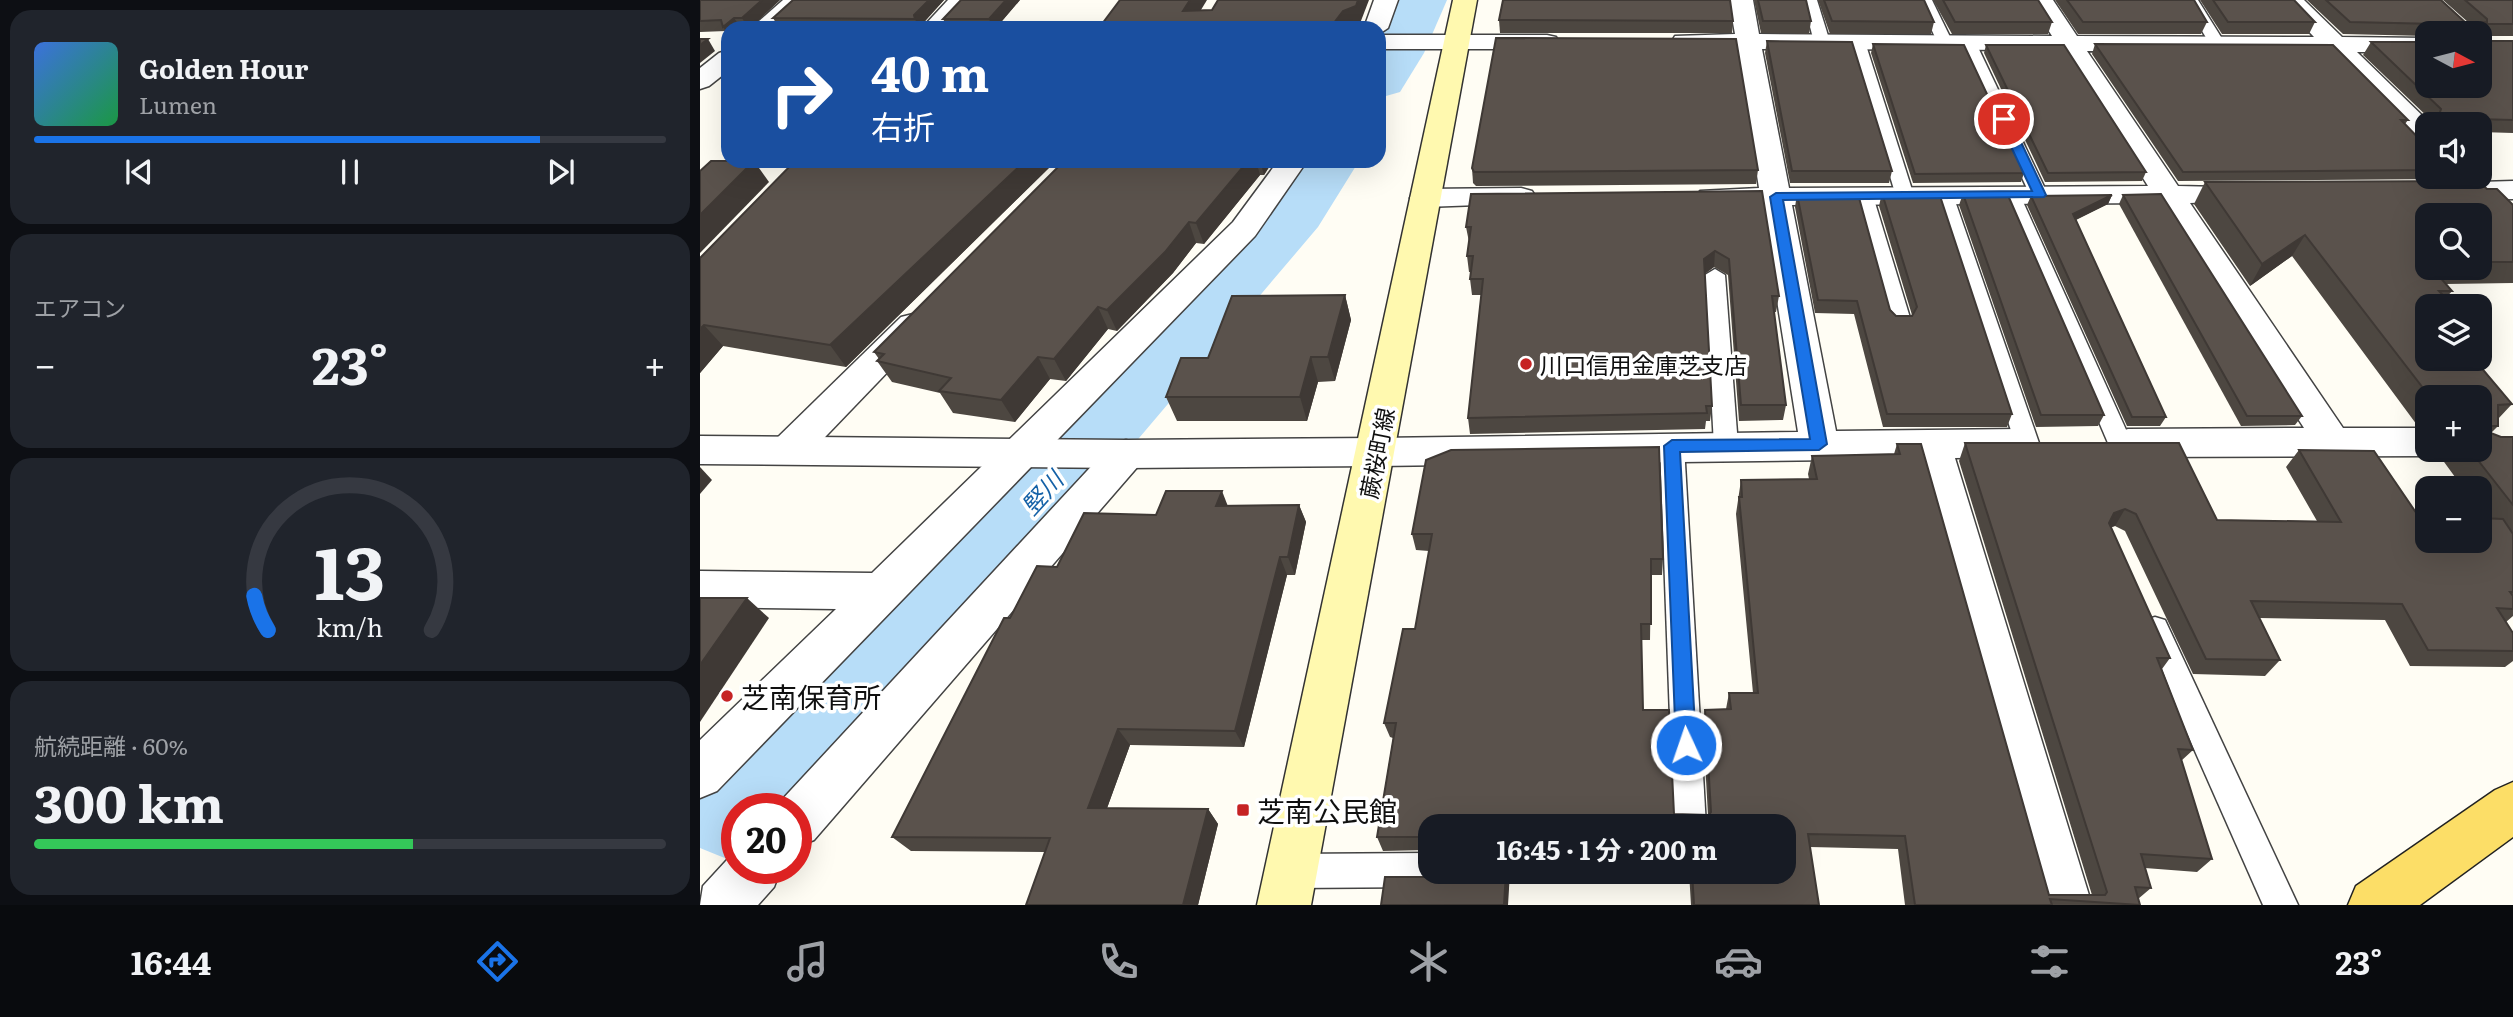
<!DOCTYPE html>
<html lang="ja">
<head>
<meta charset="utf-8">
<style>
	:root { --surface:#171b24; --page:#20242c; --text:#f1f3f6; --muted:#9ea1a6; --line:#363941; --accent:#1a73e8 }
	body { margin:0; font-family:Literata,"Noto Sans JP",serif; background:var(--page); color:var(--text); height:100vh; display:flex; flex-direction:column; font-size:26px; white-space:nowrap }
	* { box-sizing:border-box; margin:0 }
	p { font-size:23px; color:var(--muted) }
	.icon { flex:none; width:38px; height:38px; fill:none; stroke:currentColor; stroke-width:2; stroke-linecap:round; stroke-linejoin:round }
	.map { position:relative; flex:1; overflow:hidden }
	.panel { display:flex; flex-direction:column; gap:10px; padding:10px; background:#0d0f14; width:700px }
	.panel>* { flex:none }
	.hud { position:absolute; left:21px; top:21px; width:665px; height:147px; border-radius:21px; box-shadow:0 7px 28px #0002; background:#1a4fa0; color:#fff; overflow:hidden }
	.needle { width:46px; rotate:97deg }
	.controls { position:absolute; left:1715px; top:21px; display:grid; gap:14px }
	.controls a { display:grid; place-items:center; width:77px; height:77px; border-radius:14px; background:var(--surface); box-shadow:0 7px 28px #0002; font-size:35px }
	.speed { position:absolute; left:21px; top:793px; display:flex; gap:14px; font-size:35px; font-weight:700; text-align:center }
	.speed>* { display:grid; place-content:center; width:91px; height:91px; border-radius:50%; background:var(--surface); box-shadow:0 7px 28px #0002; line-height:1 }
	.speed .limit { border:10px solid #d22; background:#fff; color:#111 }
	.pin { position:absolute; display:grid; place-items:center; width:60px; height:60px; color:#fff; margin:-30px; border:4px solid #fff; border-radius:50%; box-shadow:0 2px 7px #0007 }
	.me { position:absolute; width:77px; margin:-38px; rotate:357deg; stroke-linejoin:round; filter:drop-shadow(0 0 5px #0008) }
	.turn { display:flex; align-items:center; gap:24px; height:147px; padding:0 35px; font-size:32px }
	.turn .icon { width:91px; height:91px; stroke-width:2.5 }
	.turn b { display:block; font-size:49px; line-height:60px }
	.big { font-size:52px; font-weight:700; line-height:1.1 }
	.panel .widget { flex:1; display:flex; flex-direction:column; justify-content:center; gap:10px; min-width:0; padding:0 24px; border-radius:21px; background:var(--page) }
	.panel .dial { align-items:center; gap:0 }
	.dial svg { height:182px; overflow:visible; fill:none; stroke:var(--line); stroke-width:7; stroke-linecap:round; text-anchor:middle }
	.dial text { fill:var(--text); stroke:none }
	.song { display:flex; align-items:center; gap:21px }
	.cover { width:84px; height:84px; border-radius:10px; background:linear-gradient(135deg,hsl(220 70% 55%),hsl(140 70% 35%)) }
	.played { height:7px; border-radius:4px; background:linear-gradient(90deg,var(--accent) 80%,var(--line) 80%) }
	.keys { display:flex; justify-content:space-around; direction:ltr }
	.heat { display:flex; justify-content:space-between; align-items:center; font-size:38px; direction:ltr }
	.charge { height:10px; border-radius:5px; background:linear-gradient(90deg,#34c759 60%,var(--line) 0) }
	.trip { position:absolute; left:718px; top:814px; width:378px; height:70px; border-radius:21px; background:var(--surface); box-shadow:0 7px 28px #0002; font-weight:700; line-height:70px; text-align:center }
	.dock { display:flex; height:112px; justify-content:space-around; align-items:center; background:#090b0e; color:var(--muted) }
	.dock .icon { width:49px; height:49px }
	.dock .selected { color:var(--accent) }
	.dock b { font-size:32px; color:var(--text) }
	main { display:flex; flex:1; min-height:0 }
	.map>svg:first-child { display:block }
</style>
</head>
<body>
<main>
<section class="panel">
<div class="widget">
<div class="song"><i class="cover"></i><div><b>Golden Hour</b><p>Lumen</p></div></div>
<div class="played"></div>
<div class="keys"><svg class="icon" aria-label="previous" viewBox="0 0 24 24"><path d="M18 5L8 12l10 7zM5 5v14"/></svg><svg class="icon" aria-label="pause" viewBox="0 0 24 24"><path d="M8 5v14M16 5v14"/></svg><svg class="icon" aria-label="next" viewBox="0 0 24 24"><path d="M6 5l10 7-10 7zM19 5v14"/></svg></div>
</div>
<div class="widget"><p>エアコン</p>
<div class="heat"><a>−</a><b class="big">23°</b><a>+</a></div>
</div>
<div class="widget dial"><svg viewBox="0 0 100 80">
<path d="M14 69A42 42 0 1 1 86 69"/>
<path d="M14 69A42 42 0 0 1 8 54" stroke="#1a73e8"/>
<text x="50" y="56" font-size="32" font-weight="700">13</text>
<text x="50" y="72" font-size="11">km/h</text>
</svg></div>
<div class="widget"><p>航続距離 · 60%</p><b class="big">300 km</b><div class="charge"></div></div>
</section>
<div class="map">
<svg width="1813" height="905" viewBox="0 0 1813 905">
	<rect width="100%" height="100%" fill="#fffdf4"/>
	<g fill="none" stroke-linecap="round" stroke-linejoin="round">
		<g fill="#b7ddf8" fill-rule="evenodd">
			<path d="M695,0H747L724,53L700,92L679,98V31Z"/>
			<path d="M595,161H659L618,227L328,569L96,829V808H37V863L0,848V767L262,515L569,198Z"/>
		</g>
		<g stroke="#434343" stroke-width="3">
			<g id="service">
				<path d="M1103,0H1117L1130,42L1128,45H1116L1114,42Z"/>
				<path d="M1218,0H1232L1253,43L1251,46H1239Z"/>
				<path d="M1484,0H1498L1526,45L1524,48H1512Z"/>
				<path d="M1157,37L1165,42L1214,196L1212,200L1205,202L1196,196L1149,42Z"/>
				<path d="M1268,38L1276,43L1348,195L1346,199H1332L1330,195L1260,43Z"/>
				<path d="M1244,189L1253,195L1339,443L1336,449L1327,452L1318,449L1315,443L1235,195Z"/>
				<path d="M1311,189L1320,195L1432,443L1429,449L1420,452L1411,449L1408,443L1302,195Z"/>
				<path d="M1164,190L1173,196L1211,321L1208,326H1192L1189,321L1155,196Z"/>
				<path d="M1015,269L1025,275L1038,446L1035,452L1026,455L1017,452L1014,446L1005,275Z"/>
				<path d="M972,437L981,440L984,446L1006,826H974L960,446L963,440Z"/>
				<path d="M1455,617L1465,620L1598,905H1563L1441,629L1445,620Z"/>
				<path d="M730,853V872H746L742,882L730,887L591,888L579,883L574,871L579,859L591,854Z"/>
			</g>
		</g>
		<g stroke="#434343" stroke-width="3">
			<g id="minor">
				<path d="M83,0H109L78,28H51Z"/>
				<path d="M248,0H273L247,28H222Z"/>
				<path d="M674,0H698L688,28L679,34V28H664Z"/>
				<path d="M1029,0H1053L1059,34L1352,36L1329,0H1353L1377,36L1614,37L1579,0H1604L1642,37L1727,38V52H1657L1731,124H1727V144L1717,142L1629,52L1387,51L1478,186L1563,188L1568,194L1563,200L1490,203L1643,428H1727V450H1742L1727,456L1428,457L1415,453L1409,443L1415,433L1428,429L1604,428L1460,203L1092,205L1136,431L1319,429L1332,433L1338,443L1332,453L1319,457L1255,458L1392,905H1338L1217,459L677,466L663,462L658,452L663,442L677,438L1098,432L1062,206L1000,203L996,197L1000,191L1059,188L1037,49L975,46L972,41L975,36L1035,34ZM1062,49L1362,50L1448,186L1089,188Z"/>
				<path d="M679,35H847L856,37L859,42L856,47L847,49H679Z"/>
				<path d="M28,50V71L9,86L0,89V68L19,53Z"/>
				<path d="M578,161H607L555,236L17,791L0,798V740L136,609L0,607V571L172,573L533,222Z"/>
				<path d="M1813,181V199L1746,201L1736,198L1731,192L1736,186L1746,183Z"/>
				<path d="M821,188L832,191L836,197L832,203L725,207L714,204L710,198L714,192L725,189Z"/>
				<path d="M213,314L225,317L230,325L225,333L103,460L89,464L75,460L70,450L75,440L201,317Z"/>
				<path d="M426,440L440,444L445,454L440,464L114,840L96,847V808H76L78,804L412,444Z"/>
				<path d="M37,849V868H81L74,887L58,905H0L3,886Z"/>
			</g>
		</g>
		<g stroke="#434343" stroke-width="3">
			<path id="tertiary" d="M0,436L426,440L677,438L691,442L696,452L691,462L677,466L426,468L0,464Z"/>
		</g>
		<g stroke="#323232" stroke-width="3">
			<path id="secondary" d="M753,0H777L611,905H557Z"/>
		</g>
		<g stroke="#212121" stroke-width="3">
			<path id="primary" d="M1813,782V837L1720,905H1648L1656,886L1795,790Z"/>
		</g>
		<use href="#service" fill="#fff" fill-rule="evenodd"/>
		<use href="#minor" fill="#fff" fill-rule="evenodd"/>
		<use href="#tertiary" fill="#fff" fill-rule="evenodd"/>
		<use href="#secondary" fill="#fff9af" fill-rule="evenodd"/>
		<use href="#primary" fill="#fcde67" fill-rule="evenodd"/>
	</g>
	<g fill="#4d4741" fill-rule="evenodd">
		<path d="M0,0H80L50,28H28V34L26,31L0,32Z"/>
		<path d="M244,0L220,26V28H79L73,18Z"/>
		<path d="M320,0L296,28H248L243,19Z"/>
		<path d="M1054,0H1106L1111,21L1109,34L1061,33Z"/>
		<path d="M1118,0H1224L1234,22L1231,34H1130Z"/>
		<path d="M1233,0H1338L1352,22L1348,34H1252Z"/>
		<path d="M1355,0H1494L1507,22L1501,34H1378Z"/>
		<path d="M1500,0H1594L1615,22L1609,34H1522Z"/>
		<path d="M1607,0H1741L1766,23H1769L1743,0H1813V36H1786V41H1813V133L1780,132V124H1732L1733,122L1663,55L1671,42L1727,86L1780,33H1727V36L1643,34Z"/>
		<path d="M799,20L1033,21L1032,33H800Z"/>
		<path d="M1067,41L1192,171L1189,183H1090L1065,53Z"/>
		<path d="M1173,44L1324,173L1321,182L1213,183L1171,53Z"/>
		<path d="M1395,44L1708,120L1705,124L1727,147V177H1744L1742,179L1478,181L1392,54Z"/>
		<path d="M1286,45L1446,172L1442,181L1345,182L1284,53Z"/>
		<path d="M95,161H356L146,367L23,346L0,373V258Z"/>
		<path d="M364,161H573L564,175H560L504,244L496,243L473,273L417,331L408,329L366,381L350,379L315,422L253,413L240,393L192,382L177,361L179,359L174,352Z"/>
		<path d="M772,168L1058,170L1056,184L776,186L773,183Z"/>
		<path d="M1505,182L1787,189L1813,205V283L1746,284L1752,291L1746,298L1727,306L1812,404L1798,419V426L1791,433L1801,437H1813V616L1806,622L1813,633V661L1805,667L1710,666L1685,620L1559,618L1580,660L1565,676L1493,674L1425,531L1415,526L1410,527L1470,658L1462,669L1493,750L1481,761L1512,859L1497,872L1445,868L1451,888L1438,899L1440,905H1205L1198,849L1110,847L1119,905H991L989,872H1083V826H730V861L727,850L683,851L677,837L693,738L690,737L684,723L715,629L729,551L716,550L712,534L726,460L963,559L962,575H951L950,640H941L943,710L974,814L1008,815L1003,725L1005,710L1026,709L1029,693H1053L1036,514L1041,480L1109,479L1108,474L1112,456L1194,454L1197,444L1349,895H1392L1259,461L1265,443L1517,520L1617,521L1586,467L1599,450L1719,517L1785,519L1780,511V488H1763L1739,455L1743,450H1770L1780,397H1727V426L1717,425L1592,256L1550,286L1494,204ZM1727,215H1780V268H1727Z"/>
		<path d="M1062,191L1079,296L1076,312H1074L1086,405L1083,420L1039,421L1028,275L1014,267L1005,274L1012,406L1010,421H1006L1005,429L770,434L768,418L781,295H772L770,279L771,272H769L767,256L769,242L766,227Z"/>
		<path d="M1182,193L1312,414L1307,427H1183L1154,314L1115,313L1095,207L1097,194L1196,316L1212,315L1179,206Z"/>
		<path d="M1263,194L1404,415L1398,426L1336,427L1259,205Z"/>
		<path d="M1412,195L1408,204L1376,220L1466,417L1460,426H1427L1327,205L1331,196Z"/>
		<path d="M1423,195L1602,416L1595,425L1541,426L1419,204Z"/>
		<path d="M645,295L651,320L635,381L618,382L607,421H477L466,397L508,358Z"/>
		<path d="M599,505L606,522L595,575H587L544,747L430,745L407,808L508,809L518,824L498,905H326L345,852L211,851L192,837L310,618L357,567L456,515L528,506Z"/>
	</g>
	<g fill="#3f3935">
		<path d="M62,0H80L50,28H48L42,18Z"/>
		<path d="M229,0H244L219,28L215,19L214,15Z"/>
		<path d="M306,0H320L296,28H293L289,19Z"/>
		<path d="M490,0H507L490,28L483,11Z"/>
		<path d="M658,0H669L659,26L653,28H630L643,11Z"/>
		<path d="M34,18L41,28H28V34L23,27Z"/>
		<path d="M8,39L15,51L0,63V45Z"/>
		<path d="M54,161L69,182L0,253V215Z"/>
		<path d="M325,161H356L146,367L130,345Z"/>
		<path d="M548,161H556L560,175L504,244L496,223Z"/>
		<path d="M560,161H573L564,175Z"/>
		<path d="M1412,195L1408,204L1369,223L1373,214Z"/>
		<path d="M489,222L496,243L473,273L417,331L407,310Z"/>
		<path d="M1605,235L1592,256L1550,286L1562,264Z"/>
		<path d="M1015,251L1014,267L1002,275L1004,259Z"/>
		<path d="M645,295L651,320L635,381L628,357Z"/>
		<path d="M398,307L408,329L366,381L354,359Z"/>
		<path d="M4,325L23,346L0,373V329Z"/>
		<path d="M338,357L350,379L315,422L301,400Z"/>
		<path d="M611,357L618,382L607,421L600,397Z"/>
		<path d="M0,467L12,480L0,494Z"/>
		<path d="M522,491L529,509L516,506Z"/>
		<path d="M599,505L606,522L595,575L588,557Z"/>
		<path d="M1425,509L1415,526L1404,530L1414,513Z"/>
		<path d="M580,557L587,575L544,747L535,731Z"/>
		<path d="M47,598L69,618L0,722V665Z"/>
		<path d="M418,729L430,745L402,822L388,808Z"/>
		<path d="M508,809L518,824L498,905H483Z"/>
		<path d="M806,872H810L808,905H804Z"/>
	</g>
	<g fill="#5a524c" stroke="#3f3935" stroke-width="2">
		<path d="M0,0H62L42,18H34L23,27L21,20L0,21Z"/>
		<path d="M93,0H229L214,15L215,19L73,18Z"/>
		<path d="M261,0H306L289,19H243Z"/>
		<path d="M420,0H490L483,11L512,10L518,0H658L656,6L643,11L630,28H399Z"/>
		<path d="M803,0H1030L1033,21L799,20Z"/>
		<path d="M1058,0H1106L1111,21H1063Z"/>
		<path d="M1124,0H1224L1234,22L1132,21Z"/>
		<path d="M1243,0H1338L1352,22H1255Z"/>
		<path d="M1367,0H1494L1507,22H1383Z"/>
		<path d="M1513,0H1594L1615,22H1528Z"/>
		<path d="M1626,0H1741L1766,23L1787,22V19L1765,0H1813V24H1786V41H1813V120L1738,118L1741,109L1671,42H1727V86H1780V33H1736L1737,24L1650,22Z"/>
		<path d="M796,38L1036,39L1058,170L774,172L772,168Z"/>
		<path d="M0,39H8L0,45Z"/>
		<path d="M1067,41L1152,42L1192,171H1092Z"/>
		<path d="M1173,44L1264,45L1324,173L1215,174Z"/>
		<path d="M1395,44L1633,45L1708,120H1701L1727,147V170L1483,172Z"/>
		<path d="M1286,45H1364L1446,172L1348,173Z"/>
		<path d="M11,161H54L0,215V171Z"/>
		<path d="M95,161H325L130,345L4,325L0,329V258Z"/>
		<path d="M364,161H548L496,223L489,222L465,252L407,310L398,307L354,359L338,357L301,400L239,391L251,378L177,361L184,354L174,352Z"/>
		<path d="M1778,181L1787,189H1797L1813,205V262H1780V215H1727V268H1732L1752,291H1739L1753,306H1727V359H1774L1812,404L1798,405V426H1785L1783,430L1801,437H1813V505L1770,450H1780V397H1730L1605,235L1562,264L1505,182Z"/>
		<path d="M1062,191L1079,296H1072L1086,405H1041L1029,259L1015,251L1004,259L1012,406H1006L1007,413L768,418L783,279H770L773,256H767L771,227H766L771,194Z"/>
		<path d="M1182,193H1239L1312,414H1187L1157,301L1118,300L1097,194H1158L1190,310L1196,316H1212L1217,307Z"/>
		<path d="M1307,193L1404,415H1341L1263,194Z"/>
		<path d="M1461,194L1602,416H1547L1423,195Z"/>
		<path d="M1412,195L1373,214L1466,417H1432L1331,196Z"/>
		<path d="M645,295L628,357H611L600,397H466L481,358H508L532,296Z"/>
		<path d="M1265,443H1479L1517,520L1641,522L1599,450L1674,451L1719,517H1727V541H1780V518L1803,519L1813,534V592H1810L1813,596V609L1797,608L1813,633V651L1728,650L1702,604L1551,601L1580,660L1506,659L1436,514L1425,509L1414,513L1409,523L1470,658H1457L1493,750L1478,749L1512,859L1441,854L1451,888L1435,887L1440,905L1350,899L1352,905H1215L1205,836L1108,834L1119,905H994L992,872H1083V826H989L906,824V826H730V857H728L725,837H677L696,723H684L703,629H715L732,534H712L726,460L751,450L959,447L963,559H951V624H941L943,710H969L974,814L1009,815L1011,812L1005,710L1031,709L1029,693H1058L1039,497H1042L1041,480L1117,479L1112,456L1200,454L1197,444H1221L1349,895H1405L1407,892Z"/>
		<path d="M466,491H522L516,506L599,505L588,557H580L535,731L418,729L388,808L508,809L483,905H326L350,838L192,837L304,618H310L337,566L357,567L384,513L456,515Z"/>
		<path d="M0,598H47L0,665Z"/>
		<path d="M739,872H806L804,905H681L685,877H726Z"/>
	</g>
	<path fill="#1a73e8" stroke="#114b97" stroke-width="2" d="M1304,115L1310,119L1346,195L1344,197L1083,200L1127,444L1119,450L980,452L996,745L993,751L986,754L979,751L976,745L964,446L972,440L1110,439L1070,197L1076,193L1332,191L1298,119Z"/>
	<g fill="#c62324" stroke="#fff" stroke-width="2.5">
		<circle cx="826" cy="364" r="7"/>
		<circle cx="27" cy="696" r="7"/>
		<rect x="536" y="803" width="14" height="14" rx="3.5"/>
	</g>
	<g text-anchor="middle" dominant-baseline="central" stroke-width="7" stroke-linejoin="round" paint-order="stroke">
		<g font-size="23" fill="#101010" stroke="#fff" text-anchor="start">
			<text x="840" y="364">川口信用金庫芝支店</text>
		</g>
		<g font-size="23" fill="#101010" stroke="#fff">
			<text transform="translate(676 453) rotate(-79)">蕨桜町線</text>
		</g>
		<g font-size="24" font-style="italic" fill="#1461a7" stroke="#fff">
			<text transform="translate(341 492) rotate(-48)">竪川</text>
		</g>
		<g font-size="28" fill="#101010" stroke="#fff" text-anchor="start">
			<text x="41" y="696">芝南保育所</text>
			<text x="557" y="810">芝南公民館</text>
		</g>
	</g>
</svg>
<div class="controls">
<a><svg class="needle" viewBox="-14 -14 28 28"><path d="M0-13l5 13h-10z" fill="#e53935"/><path d="M0 13l5-13h-10z" fill="#9ea1a6"/></svg></a>
<a><svg class="icon" aria-label="sound" viewBox="0 0 24 24"><path d="M4 9h4l5-4v14l-5-4H4zM17 9q2 3 0 6"/></svg></a>
<a><svg class="icon" aria-label="search" viewBox="0 0 24 24"><circle cx="10" cy="10" r="6"/><path d="M15 15l6 6"/></svg></a>
<a><svg class="icon" aria-label="layers" viewBox="0 0 24 24"><path d="M12 4l9 5-9 5-9-5zM3 14l9 5 9-5"/></svg></a>
<a>+</a>
<a>−</a>
</div>
<div class="speed"><div class="limit">20</div></div>
<div class="pin" style="left:1304px;top:119px;background:#d93025"><svg class="icon" aria-label="arrive" viewBox="0 0 24 24"><path d="M6 21V4h12l-3 4 3 4H6"/></svg></div>
<svg class="me" style="left:986px;top:745px" viewBox="-20 -20 40 40"><circle r="17" fill="#1a73e8" stroke="#fff" stroke-width="3"/><path d="M0-11L8 9 0 5-8 9z" fill="#fff"/></svg>
<div class="trip">16:45 · 1 分 · 200 m</div>
<div class="hud">
<div class="turn"><svg class="icon" aria-label="right" viewBox="0 0 24 24"><path d="M7 20v-9h11M14 6l5 5-5 5"/></svg><div><b>40 m</b>右折</div></div>
</div>
</div>
</main>
<nav class="dock">
<b>16:44</b>
<svg class="icon selected" aria-label="directions" viewBox="0 0 24 24"><path d="M12 3l9 9-9 9-9-9zM9 14v-3h6M13 9l2 2-2 2"/></svg>
<svg class="icon" aria-label="music" viewBox="0 0 24 24"><path d="M9 18V5l10-2v13"/><circle cx="6" cy="18" r="3"/><circle cx="16" cy="16" r="3"/></svg>
<svg class="icon" aria-label="phone" viewBox="0 0 24 24"><path d="M5 4h4l2 5-3 2q2 4 5 5l2-3 5 2v4C11 20 4 13 5 4z"/></svg>
<svg class="icon" aria-label="climate" viewBox="0 0 24 24"><path d="M12 3v18M4 7l16 10M4 17L20 7"/></svg>
<svg class="icon" aria-label="car" viewBox="0 0 24 24"><path d="M5 17H2v-5l4-1 3-4h7l3 4 3 1v5h-3M9 17h6M6 11h13"/><circle cx="7" cy="17" r="2"/><circle cx="17" cy="17" r="2"/></svg>
<svg class="icon" aria-label="filters" viewBox="0 0 24 24"><path d="M4 7h16M4 17h16"/><circle cx="9" cy="7" r="2"/><circle cx="15" cy="17" r="2"/></svg>
<b>23°</b>
</nav>
</body>
</html>
